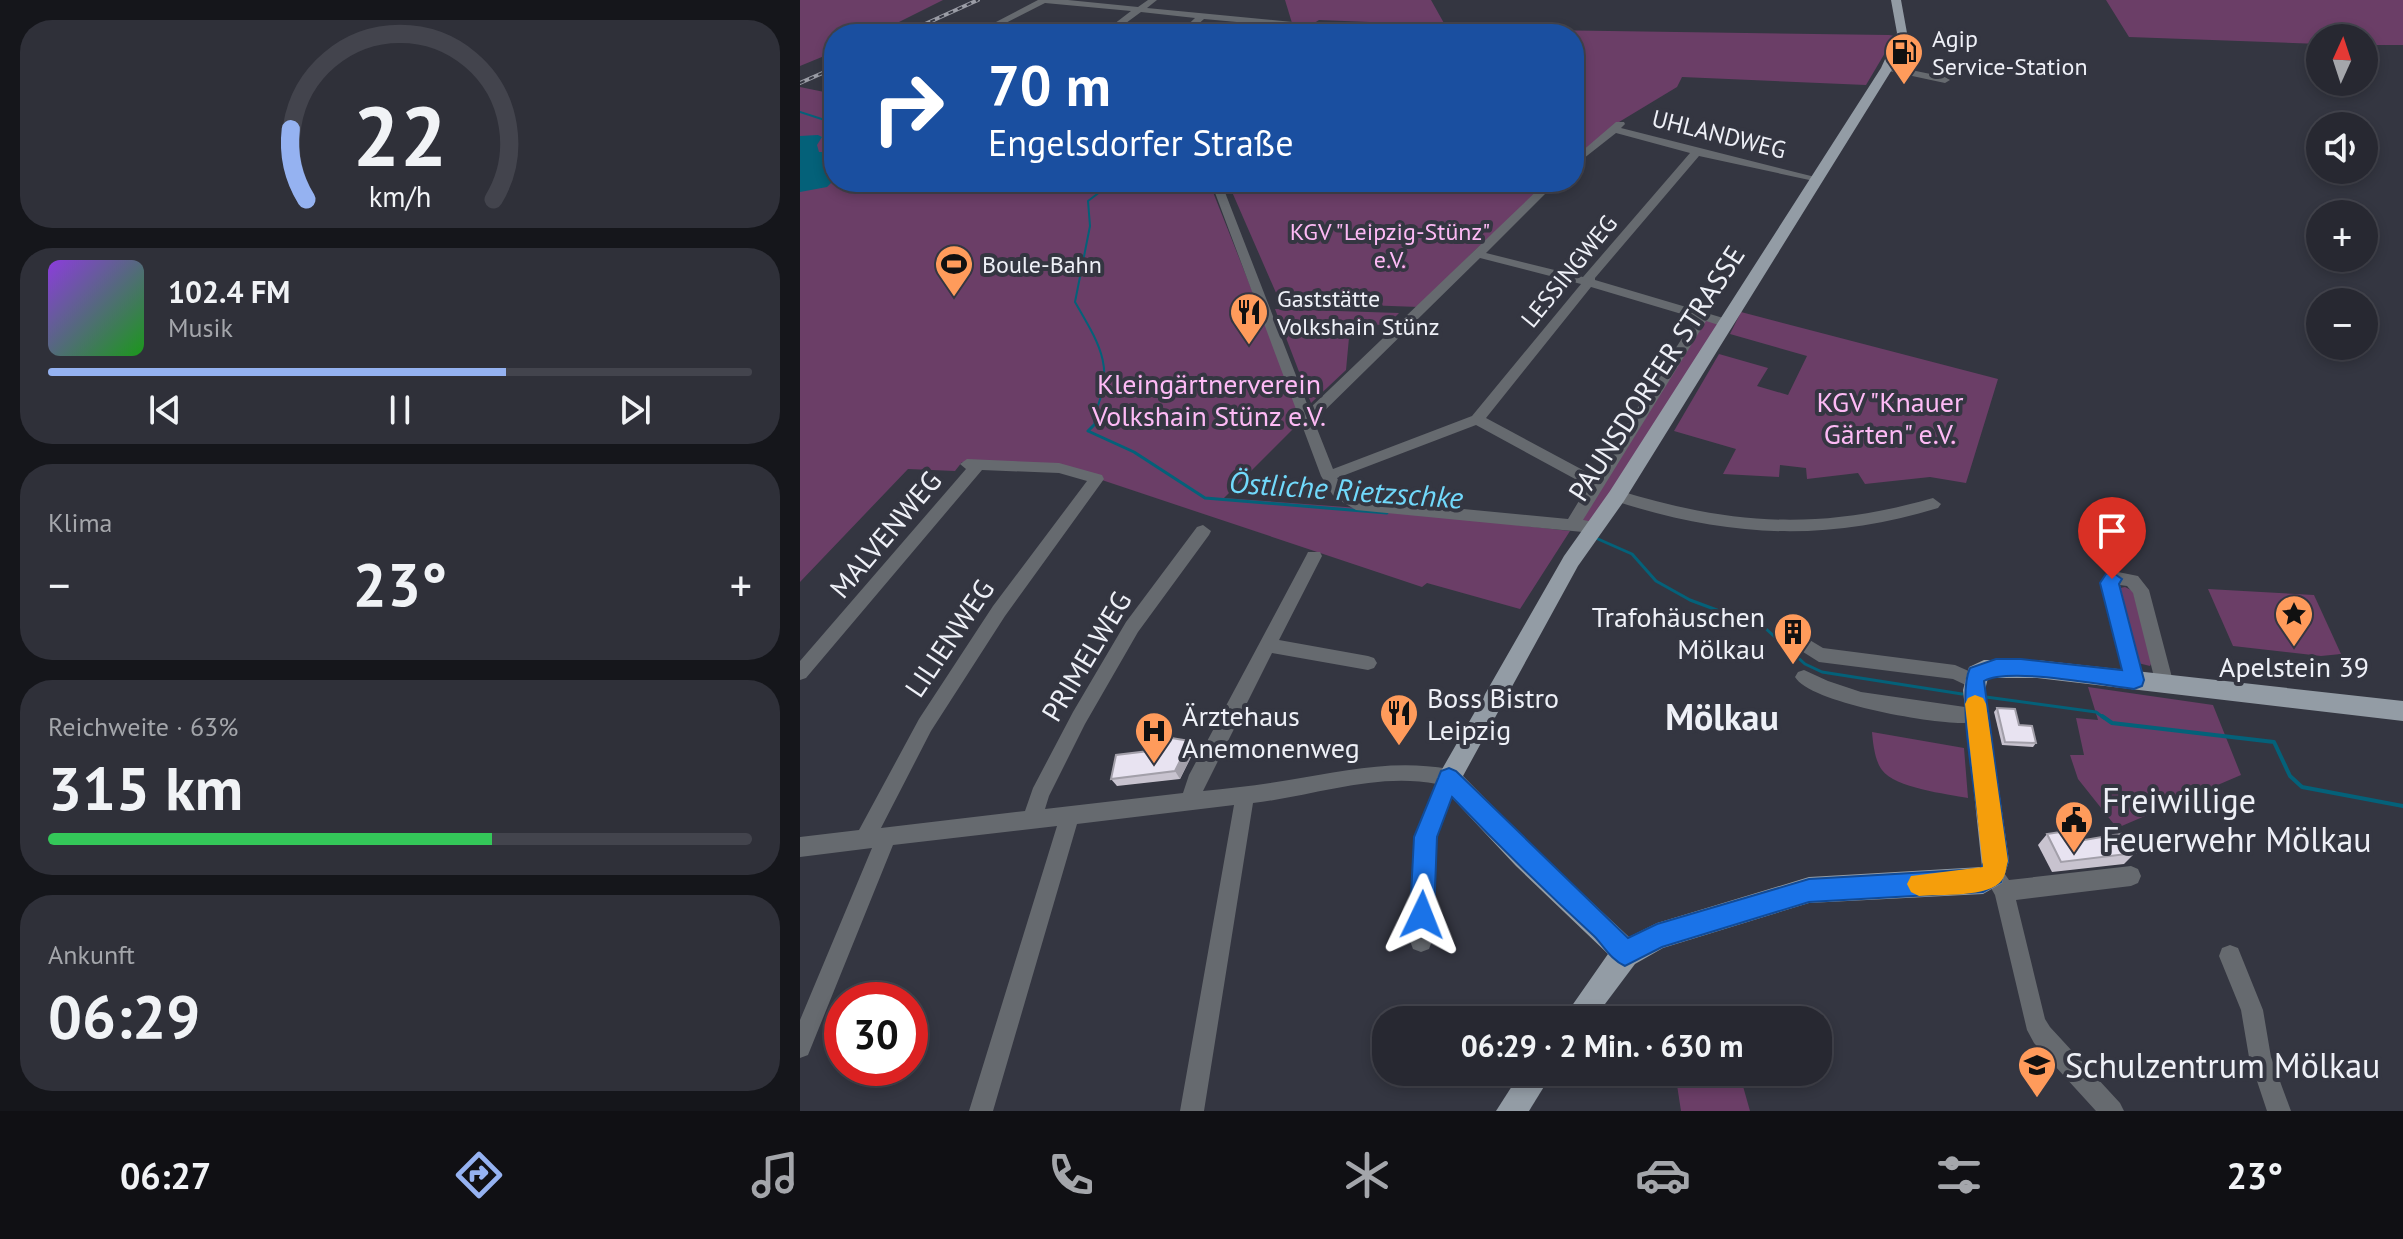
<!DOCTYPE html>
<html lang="de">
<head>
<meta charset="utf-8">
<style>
	:root { --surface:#272831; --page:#2f3039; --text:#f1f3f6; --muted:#a4a6ab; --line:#43444d; --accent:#95b2f1 }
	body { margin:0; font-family:"PT Sans",sans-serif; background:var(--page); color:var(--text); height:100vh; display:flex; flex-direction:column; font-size:30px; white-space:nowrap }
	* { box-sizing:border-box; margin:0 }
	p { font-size:26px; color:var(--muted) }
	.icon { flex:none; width:44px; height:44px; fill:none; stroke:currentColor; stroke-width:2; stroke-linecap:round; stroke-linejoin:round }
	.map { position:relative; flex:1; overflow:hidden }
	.sheet { display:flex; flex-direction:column; gap:20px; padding:20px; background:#15161b; width:800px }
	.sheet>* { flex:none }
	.guide { position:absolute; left:24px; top:24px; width:760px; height:168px; border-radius:32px; box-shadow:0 4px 12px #0003,0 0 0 2px var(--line); background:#1a4fa0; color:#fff; overflow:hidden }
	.needle { width:52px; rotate:3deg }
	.controls { position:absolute; left:1506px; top:24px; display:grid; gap:16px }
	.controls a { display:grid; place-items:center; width:72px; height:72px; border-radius:50%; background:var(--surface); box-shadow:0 4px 12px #0003,0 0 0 2px var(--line); font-size:40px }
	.speed { position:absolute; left:24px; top:982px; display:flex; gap:16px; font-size:40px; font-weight:700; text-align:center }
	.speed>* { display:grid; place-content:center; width:104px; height:104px; border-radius:50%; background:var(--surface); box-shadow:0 4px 12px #0003,0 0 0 2px var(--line); line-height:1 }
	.speed .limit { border:12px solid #d22; background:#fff; color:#111 }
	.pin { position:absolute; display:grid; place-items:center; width:68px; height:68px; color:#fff; margin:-82px -34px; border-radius:50% 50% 50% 0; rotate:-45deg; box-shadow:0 0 8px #0007 }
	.pin .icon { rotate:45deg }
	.me { position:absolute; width:88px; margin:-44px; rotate:2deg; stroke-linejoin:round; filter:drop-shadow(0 0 6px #0008) }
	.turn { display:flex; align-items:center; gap:28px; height:168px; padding:0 32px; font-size:36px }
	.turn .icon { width:104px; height:104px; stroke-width:2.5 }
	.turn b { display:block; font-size:56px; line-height:68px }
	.big { font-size:60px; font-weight:700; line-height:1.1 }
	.sheet .widget { flex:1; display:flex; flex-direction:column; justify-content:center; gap:12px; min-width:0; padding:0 28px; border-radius:32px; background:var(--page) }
	.sheet .dial { align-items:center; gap:0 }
	.dial svg { height:208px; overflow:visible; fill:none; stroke:var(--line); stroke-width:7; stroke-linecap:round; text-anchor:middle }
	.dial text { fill:var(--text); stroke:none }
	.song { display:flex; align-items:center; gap:24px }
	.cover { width:96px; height:96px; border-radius:12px; background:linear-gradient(135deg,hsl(270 70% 55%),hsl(120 70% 35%)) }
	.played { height:8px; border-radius:4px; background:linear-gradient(90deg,var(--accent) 65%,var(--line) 65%) }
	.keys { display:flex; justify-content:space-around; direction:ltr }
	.heat { display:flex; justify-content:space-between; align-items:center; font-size:44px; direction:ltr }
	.charge { height:12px; border-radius:6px; background:linear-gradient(90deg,#34c759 63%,var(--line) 0) }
	.trip { position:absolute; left:572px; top:1006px; width:460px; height:80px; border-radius:32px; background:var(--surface); box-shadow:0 4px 12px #0003,0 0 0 2px var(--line); font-weight:700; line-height:80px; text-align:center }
	.tab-bar { display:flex; height:128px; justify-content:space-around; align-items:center; background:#101014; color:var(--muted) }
	.tab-bar .icon { width:56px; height:56px }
	.tab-bar .on { color:var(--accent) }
	.tab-bar b { font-size:36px; color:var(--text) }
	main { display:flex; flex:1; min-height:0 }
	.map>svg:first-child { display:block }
</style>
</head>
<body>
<main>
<section class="sheet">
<div class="widget dial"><svg viewBox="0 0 100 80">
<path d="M14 69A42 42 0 1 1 86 69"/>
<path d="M14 69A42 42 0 0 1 8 42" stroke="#95b2f1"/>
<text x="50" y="56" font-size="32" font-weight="700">22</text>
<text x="50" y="72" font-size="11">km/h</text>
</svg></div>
<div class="widget">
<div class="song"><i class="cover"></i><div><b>102.4 FM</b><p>Musik</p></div></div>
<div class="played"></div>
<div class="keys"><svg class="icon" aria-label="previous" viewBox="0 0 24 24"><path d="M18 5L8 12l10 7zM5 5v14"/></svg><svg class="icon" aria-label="pause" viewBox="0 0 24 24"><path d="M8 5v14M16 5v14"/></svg><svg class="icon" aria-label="next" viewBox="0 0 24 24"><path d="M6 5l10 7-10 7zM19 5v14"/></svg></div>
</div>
<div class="widget"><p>Klima</p>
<div class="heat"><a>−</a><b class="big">23°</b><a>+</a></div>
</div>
<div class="widget"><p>Reichweite · 63%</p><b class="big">315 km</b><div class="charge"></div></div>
<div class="widget"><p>Ankunft</p><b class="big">06:29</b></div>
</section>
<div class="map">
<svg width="1603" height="1111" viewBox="0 0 1603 1111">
	<rect width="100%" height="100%" fill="#343641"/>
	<g fill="#6b3e67">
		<path d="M0,0H143L75,34H34V52L0,66Z"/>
		<path d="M485,0H631L645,25L519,20L511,25L492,23Z"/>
		<path d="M1306,0H1603V45H1564V38H1520V44L1329,37Z"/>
		<path d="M529,27L1089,35L1095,36L1066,85L882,77L877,87L819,122L774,161V34H527Z"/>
		<path d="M0,87L34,94V182H409L503,419L424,498L573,509L770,531L720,609L627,583L622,587L257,465L162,462L155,471L108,469L0,582Z"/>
		<path d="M431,182H750L673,252L619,307L480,302L429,185Z"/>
		<path d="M475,309L599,313L588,324L550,327L546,370L511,403Z"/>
		<path d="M941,312L1198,379L1166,483L1130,477L1065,484L1058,473L1007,479L1006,468L980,465L979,477L923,474L936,449L874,431L919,354L968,368L957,386L988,395L1007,356L930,334Z"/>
		<path d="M902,317L925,323L793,527L773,523Z"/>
		<path d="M1325,587L1333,591L1352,662L1350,666L1338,663L1320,588Z"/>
		<path d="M1408,589L1514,595L1541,654L1521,656L1433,646Z"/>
		<path d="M1288,687L1413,705L1441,775L1317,828L1278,779L1270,755H1284L1276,718L1298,720Z"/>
		<path d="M1072,732L1164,748L1168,798C1147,794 1095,788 1082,770C1075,761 1073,744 1072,732Z"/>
		<path d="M875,1072H939L950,1111H881Z"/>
	</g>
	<path fill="#046179" d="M18,135L22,137L17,145L19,152H34L33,181L27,187L0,192V136Z"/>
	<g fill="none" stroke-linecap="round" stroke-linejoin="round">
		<g stroke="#046179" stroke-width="2">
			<path d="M0,112L34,123"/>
			<path d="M294,414C317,369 298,342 275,302L290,226L288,201L313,182"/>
		</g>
		<g stroke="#046179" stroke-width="3">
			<path d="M295,412V424L288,431L334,452L405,498L587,513"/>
			<path d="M798,539L832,554L856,581L890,600L965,628L1005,664L1022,672L1162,694"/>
			<path d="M1186,697L1296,712L1304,718"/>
		</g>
		<path stroke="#046179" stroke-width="4" d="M1302,716L1312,723L1474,742L1490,776L1502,787L1603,806"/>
		<g fill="#666a6f" fill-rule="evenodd">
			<path d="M238,0H268L338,7L348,0H357L347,8L513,24L526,34H517L511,29L404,19L387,34H378L395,18L341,12L311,34H301L331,11L245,3L184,34H173Z"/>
			<path d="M1087,65L1145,77L1150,80L1145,83L1084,70V66Z"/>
			<path d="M816,122H824L825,124L821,128L1019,178L1014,181L899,156L795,278V280L930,320L931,323L925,327L906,321L783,520L799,523L801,527L799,531L793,533L556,510L534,497L521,476L411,182H421L509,409L746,182H757L686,253L783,277L890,153L816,133L774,166V158ZM680,258L781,284L672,416L533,469L514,421ZM791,287L895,318L794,476L686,418ZM676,425L788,486L768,519L559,499L544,489L537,478Z"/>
			<path d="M167,459L259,463L302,475L304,479L205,616L131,731L81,828L225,811L233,788L273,712L326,622L397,527L403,525L411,531L409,535L338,632L285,724L249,796L245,809L383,793L389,775L506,556L508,552H520L522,556L479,640L568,656L574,658L577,663L574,668L568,670L472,653L403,791C432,788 461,785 489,780C543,771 594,759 649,769L656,772L659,778L635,837L632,941L629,949L621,952L613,949L610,941L615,837L637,784C576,772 514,796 453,803L404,1111H380L434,805L277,824L193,1111H169L257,826L93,845L8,1055L0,1058V1020L72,848L0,857V837L59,830L119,719L193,606L287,481L259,473L182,470L6,678L0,680V661L166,469L160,464Z"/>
			<path d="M817,490C931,525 1018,531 1133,498L1141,504L1138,508C1024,543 925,537 812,500L809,496Z"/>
			<path d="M1318,572L1338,576L1349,590L1374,685L1371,690L1365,693L1359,690L1356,685L1333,593L1327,586L1320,585L1343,680L1340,685L1334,688L1328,685L1325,680L1302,583L1304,578Z"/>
			<path d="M998,633L1023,648L1155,665L1180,676L1183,681L1180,686L1174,689L1153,679L1019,662L992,645L989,640L992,635Z"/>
			<path d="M1004,670L1028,681L1061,692L1165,707L1176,704L1182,706L1185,712L1182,718C1177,720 1170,723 1164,723C1133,724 1010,703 995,677L998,672Z"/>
			<path d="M1193,864L1200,867L1209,880L1331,866L1338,869L1341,876L1338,883L1331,886L1216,900L1245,1019L1250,1027L1320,1103L1324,1111H1296L1234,1043L1227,1030L1195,895L1183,874L1186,867Z"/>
			<path d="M1430,945L1438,948L1463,1010L1471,1057L1491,1111H1467L1449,1057L1441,1010L1419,956L1422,948Z"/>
		</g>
		<g fill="#939ca5" fill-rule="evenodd">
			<path d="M1091,0H1101L1107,33L1093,68L824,501L778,566L663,776L734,848L829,937L857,923L1009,877L1182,867L1163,690L1169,667L1184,660H1237L1603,701V721L1237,678H1188L1185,690L1209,861L1202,883L1183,894L1009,903L863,948L835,964L793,1020H762L808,954L716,866L641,786L637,778L764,556L810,491L1081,68L1097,33Z"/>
			<path d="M721,1072H753L729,1111H696Z"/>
		</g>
		<g stroke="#9a9ca5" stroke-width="4">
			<g id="rail">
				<path d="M103,34L178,0"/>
				<path d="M0,83L34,68"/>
			</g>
		</g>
		<use href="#rail" stroke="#343641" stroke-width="2" stroke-dasharray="5" stroke-linecap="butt"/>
	</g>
	<g fill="#c8c3cf">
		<path d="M1197,708L1219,725L1236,743L1233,747L1202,745L1194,712Z"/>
		<path d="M395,749L380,779L317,786L311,779Z"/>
		<path d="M1247,834L1285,840L1335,853L1324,864L1252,872L1238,845Z"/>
	</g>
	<path fill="#a29fa9" d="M390,741L395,749L380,779L375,771Z"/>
	<g fill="#e8e3f1" stroke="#a29fa9" stroke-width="2">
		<path d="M1197,708L1215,709L1219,725L1232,726L1236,743L1205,742Z"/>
		<path d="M365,737L390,741L375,771L311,779L316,755L357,750Z"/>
		<path d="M1280,829L1285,840L1324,833L1335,853L1261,862L1247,834Z"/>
	</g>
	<path fill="#1a73e8" stroke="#114b97" stroke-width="2" d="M1312,572L1322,579L1319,584L1344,680L1342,686L1334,689C1302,685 1209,667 1184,681L1208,861L1201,882L1183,892L1009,902L862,947L825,966C811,960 804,946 794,936C745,891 698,845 652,797L637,837L634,915L631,923L622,927L614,923L610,915L614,837L641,771L649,768L656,771L828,938L857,924L1009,879L1180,869L1185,861C1180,820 1155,699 1170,668L1196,659H1221L1322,670L1300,583L1306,574Z"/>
	<path fill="#f59e0b" d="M1175,695L1183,698L1186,704L1208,861C1206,867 1206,875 1202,880C1190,898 1139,894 1119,896L1111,892L1107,884L1111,876L1183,867L1165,704L1168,698Z"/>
	<defs>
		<g id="fuel-pin" transform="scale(2)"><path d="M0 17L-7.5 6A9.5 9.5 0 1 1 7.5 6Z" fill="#ff9b5b" stroke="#343641"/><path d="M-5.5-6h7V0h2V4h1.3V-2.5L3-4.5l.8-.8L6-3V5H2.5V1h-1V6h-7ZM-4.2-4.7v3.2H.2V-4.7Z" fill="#111"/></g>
		<g id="stadium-pin" transform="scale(2)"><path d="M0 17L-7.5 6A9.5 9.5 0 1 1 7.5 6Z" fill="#ff9b5b" stroke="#343641"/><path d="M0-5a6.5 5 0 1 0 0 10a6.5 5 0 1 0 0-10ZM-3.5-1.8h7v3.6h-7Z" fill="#111"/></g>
		<g id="restaurant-pin" transform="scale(2)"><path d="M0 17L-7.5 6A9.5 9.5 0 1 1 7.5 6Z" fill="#ff9b5b" stroke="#343641"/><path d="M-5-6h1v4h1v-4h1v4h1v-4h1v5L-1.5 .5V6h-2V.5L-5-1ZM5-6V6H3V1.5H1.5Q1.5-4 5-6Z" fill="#111"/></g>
		<g id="sight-pin" transform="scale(2)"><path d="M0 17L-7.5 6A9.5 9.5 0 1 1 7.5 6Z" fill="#ff9b5b" stroke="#343641"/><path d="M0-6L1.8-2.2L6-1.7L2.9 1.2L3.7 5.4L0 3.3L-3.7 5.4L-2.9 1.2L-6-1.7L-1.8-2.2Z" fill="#111"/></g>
		<g id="building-pin" transform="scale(2)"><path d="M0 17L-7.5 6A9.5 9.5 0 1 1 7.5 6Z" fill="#ff9b5b" stroke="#343641"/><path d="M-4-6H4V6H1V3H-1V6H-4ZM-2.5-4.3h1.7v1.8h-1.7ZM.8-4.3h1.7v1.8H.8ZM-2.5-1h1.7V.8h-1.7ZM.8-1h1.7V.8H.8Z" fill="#111"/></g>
		<g id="hospital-pin" transform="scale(2)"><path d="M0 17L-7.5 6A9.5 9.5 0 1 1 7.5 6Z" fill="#ff9b5b" stroke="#343641"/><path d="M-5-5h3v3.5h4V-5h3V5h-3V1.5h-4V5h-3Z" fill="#111"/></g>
		<g id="civic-pin" transform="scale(2)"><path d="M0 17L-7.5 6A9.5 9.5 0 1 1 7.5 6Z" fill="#ff9b5b" stroke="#343641"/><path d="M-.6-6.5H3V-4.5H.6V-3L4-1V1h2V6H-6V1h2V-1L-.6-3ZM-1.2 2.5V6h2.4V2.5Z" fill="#111"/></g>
		<g id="school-pin" transform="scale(2)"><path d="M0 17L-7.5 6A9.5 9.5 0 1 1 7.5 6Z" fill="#ff9b5b" stroke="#343641"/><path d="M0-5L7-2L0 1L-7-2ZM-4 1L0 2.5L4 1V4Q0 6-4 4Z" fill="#111"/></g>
	</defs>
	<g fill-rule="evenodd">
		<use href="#fuel-pin" x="1104" y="52"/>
		<use href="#stadium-pin" x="154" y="264"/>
		<use href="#restaurant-pin" x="449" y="312"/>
		<use href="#sight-pin" x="1494" y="614"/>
		<use href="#building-pin" x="993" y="632"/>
		<use href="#restaurant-pin" x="599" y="713"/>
		<use href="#hospital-pin" x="354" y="731"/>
		<use href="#civic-pin" x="1274" y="820"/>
		<use href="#school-pin" x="1237" y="1065"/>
	</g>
	<g text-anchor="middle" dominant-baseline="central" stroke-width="8" stroke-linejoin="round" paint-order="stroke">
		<g font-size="24" fill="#eef0f7" stroke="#343641" text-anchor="start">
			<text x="1132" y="38">Agip<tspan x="1132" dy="28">Service-Station</tspan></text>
			<text x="182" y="264">Boule-Bahn</text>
			<text x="477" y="298">Gaststätte<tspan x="477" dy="28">Volkshain Stünz</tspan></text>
		</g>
		<g font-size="24" fill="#eef0f7" stroke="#343641">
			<text transform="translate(919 134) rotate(14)">UHLANDWEG</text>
			<text transform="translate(769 271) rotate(-51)">LESSINGWEG</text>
		</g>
		<g font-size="24" fill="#fdbaf5" stroke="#343641">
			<text x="590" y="231">KGV "Leipzig-Stünz"<tspan x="590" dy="28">e.V.</tspan></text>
		</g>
		<g font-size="28" fill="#eef0f7" stroke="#343641">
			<text transform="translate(856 373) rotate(-57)">PAUNSDORFER STRASSE</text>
			<text transform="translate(85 534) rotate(-50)">MALVENWEG</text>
			<text transform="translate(149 638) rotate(-56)">LILIENWEG</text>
			<text transform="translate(286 656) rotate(-59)">PRIMELWEG</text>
		</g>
		<g font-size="28" fill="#fdbaf5" stroke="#343641">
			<text x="409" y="383">Kleingärtnerverein<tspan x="409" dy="32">Volkshain Stünz e.V.</tspan></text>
			<text x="1090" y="401">KGV "Knauer<tspan x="1090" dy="32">Gärten" e.V.</tspan></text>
		</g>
		<g font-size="28" fill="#eef0f7" stroke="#343641" text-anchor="start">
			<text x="965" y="616" text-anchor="end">Trafohäuschen<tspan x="965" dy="32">Mölkau</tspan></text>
			<text x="1494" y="666" text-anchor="middle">Apelstein 39</text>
			<text x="627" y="697">Boss Bistro<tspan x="627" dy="32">Leipzig</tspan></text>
			<text x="382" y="715">Ärztehaus<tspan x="382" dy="32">Anemonenweg</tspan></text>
		</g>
		<g font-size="30" font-style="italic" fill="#71d9fb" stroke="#343641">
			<text transform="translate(546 489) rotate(4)">Östliche Rietzschke</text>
		</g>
		<g font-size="34" fill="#eef0f7" stroke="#343641" text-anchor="start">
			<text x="1302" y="800">Freiwillige<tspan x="1302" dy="39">Feuerwehr Mölkau</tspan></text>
			<text x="1265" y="1065">Schulzentrum Mölkau</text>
		</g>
		<g font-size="36" font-weight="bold" fill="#eef0f7" stroke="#343641">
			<text x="922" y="716">Mölkau</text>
		</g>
	</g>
</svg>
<div class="controls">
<a><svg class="needle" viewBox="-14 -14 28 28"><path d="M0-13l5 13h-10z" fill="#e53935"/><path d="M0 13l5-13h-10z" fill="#a4a6ab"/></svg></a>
<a><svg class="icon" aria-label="sound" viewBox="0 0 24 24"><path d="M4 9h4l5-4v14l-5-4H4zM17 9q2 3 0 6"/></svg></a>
<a>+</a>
<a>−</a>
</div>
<div class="speed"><div class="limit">30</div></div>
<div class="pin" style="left:1312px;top:579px;background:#d93025"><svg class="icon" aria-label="arrive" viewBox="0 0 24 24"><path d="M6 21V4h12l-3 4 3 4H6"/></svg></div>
<svg class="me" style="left:622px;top:915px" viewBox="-20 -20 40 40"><path d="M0-17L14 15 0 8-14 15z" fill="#1a73e8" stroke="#fff" stroke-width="4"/></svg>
<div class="trip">06:29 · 2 Min. · 630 m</div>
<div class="guide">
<div class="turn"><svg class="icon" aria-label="right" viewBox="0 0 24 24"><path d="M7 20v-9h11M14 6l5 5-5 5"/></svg><div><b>70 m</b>Engelsdorfer Straße</div></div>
</div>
</div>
</main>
<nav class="tab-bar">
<b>06:27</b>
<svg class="icon on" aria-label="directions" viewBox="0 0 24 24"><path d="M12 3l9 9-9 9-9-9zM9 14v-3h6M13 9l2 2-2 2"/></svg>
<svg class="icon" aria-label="music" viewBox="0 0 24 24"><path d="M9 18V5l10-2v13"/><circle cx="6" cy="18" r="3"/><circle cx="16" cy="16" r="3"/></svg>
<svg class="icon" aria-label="phone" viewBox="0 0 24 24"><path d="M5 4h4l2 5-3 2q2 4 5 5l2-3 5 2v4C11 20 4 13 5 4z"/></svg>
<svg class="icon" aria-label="climate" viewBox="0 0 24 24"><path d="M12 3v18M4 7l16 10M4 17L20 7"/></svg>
<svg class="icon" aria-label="car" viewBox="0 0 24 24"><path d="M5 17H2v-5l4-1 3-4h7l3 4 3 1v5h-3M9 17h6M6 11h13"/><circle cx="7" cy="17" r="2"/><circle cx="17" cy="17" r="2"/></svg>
<svg class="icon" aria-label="filters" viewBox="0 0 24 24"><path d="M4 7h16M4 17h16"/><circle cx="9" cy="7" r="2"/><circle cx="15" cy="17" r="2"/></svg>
<b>23°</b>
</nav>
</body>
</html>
